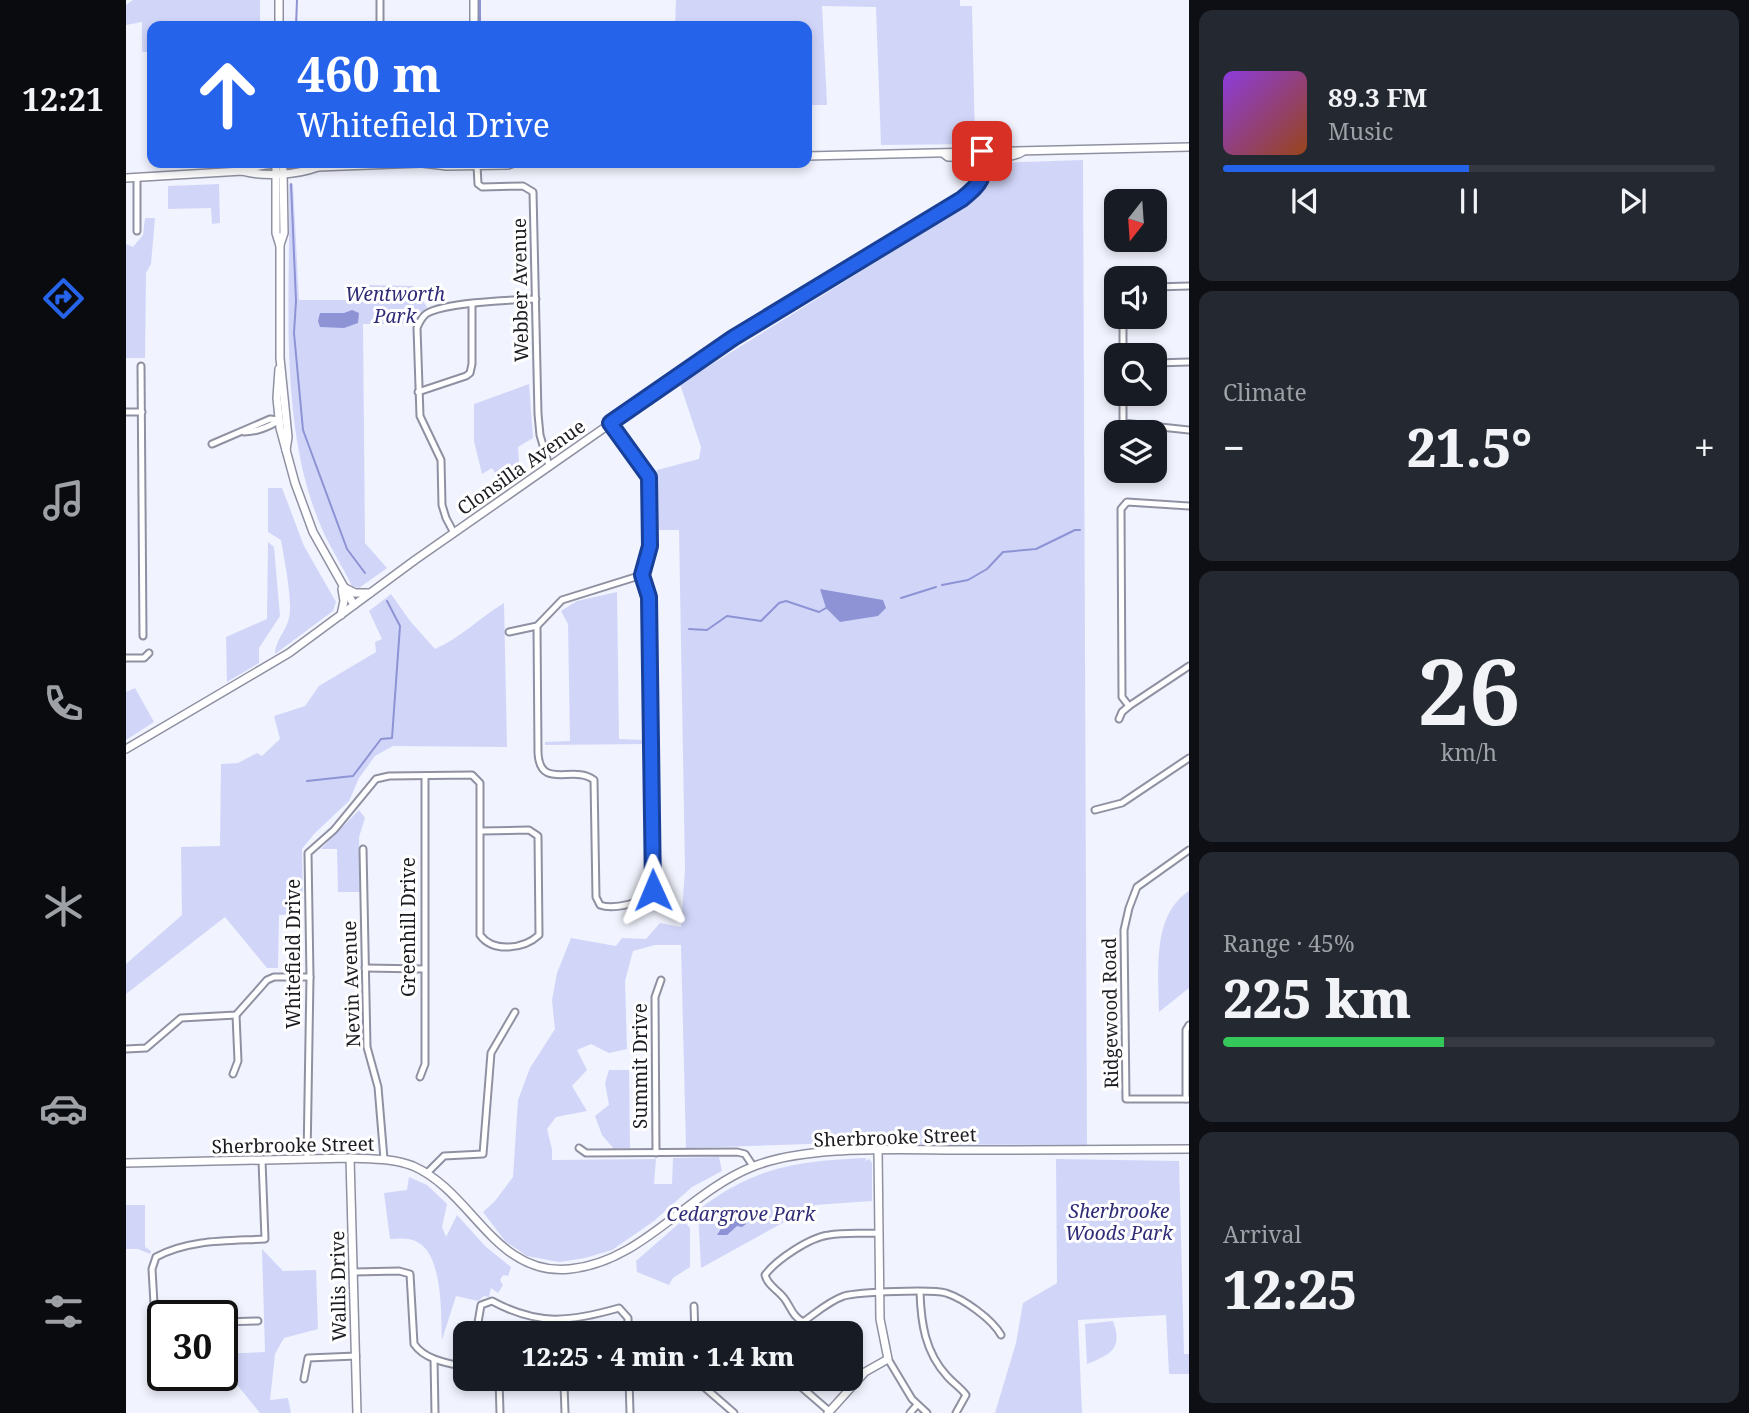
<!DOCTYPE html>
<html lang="en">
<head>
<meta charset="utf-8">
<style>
	:root { --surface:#171b24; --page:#242831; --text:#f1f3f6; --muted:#9ea1a6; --line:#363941; --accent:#2563eb }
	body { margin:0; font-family:"Noto Serif",serif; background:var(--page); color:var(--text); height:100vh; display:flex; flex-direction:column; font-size:26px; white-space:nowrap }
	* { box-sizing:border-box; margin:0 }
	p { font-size:23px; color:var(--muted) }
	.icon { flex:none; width:38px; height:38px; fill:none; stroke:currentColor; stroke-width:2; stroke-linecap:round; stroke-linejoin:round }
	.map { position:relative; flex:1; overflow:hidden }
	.details { display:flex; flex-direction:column; gap:10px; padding:10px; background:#0d0f14; width:560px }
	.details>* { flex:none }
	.hud { position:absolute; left:21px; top:21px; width:665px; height:147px; border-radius:14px; box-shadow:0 4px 10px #0003; background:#2563eb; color:#fff; overflow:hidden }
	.needle { width:46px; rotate:197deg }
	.tools { position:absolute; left:978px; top:189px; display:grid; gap:14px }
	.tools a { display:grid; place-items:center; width:63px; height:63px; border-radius:14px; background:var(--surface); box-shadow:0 4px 10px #0003; font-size:35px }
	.speed { position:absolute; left:21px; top:1300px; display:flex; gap:14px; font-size:35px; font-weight:700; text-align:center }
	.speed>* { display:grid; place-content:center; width:91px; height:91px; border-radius:50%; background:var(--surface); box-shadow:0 4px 10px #0003; line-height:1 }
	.speed .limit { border:4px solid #111; border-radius:10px; background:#fff; color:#111 }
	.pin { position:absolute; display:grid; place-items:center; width:60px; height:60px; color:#fff; margin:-30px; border-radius:14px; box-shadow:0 4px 10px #0006 }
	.me { position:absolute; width:77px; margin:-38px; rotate:359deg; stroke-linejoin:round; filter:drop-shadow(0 0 5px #0008) }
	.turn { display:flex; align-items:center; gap:24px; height:147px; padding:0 35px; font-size:32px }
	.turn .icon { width:91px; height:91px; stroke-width:2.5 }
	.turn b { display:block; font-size:49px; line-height:60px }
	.big { font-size:52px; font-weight:800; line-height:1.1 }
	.details .card { flex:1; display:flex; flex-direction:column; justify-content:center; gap:10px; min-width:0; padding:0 24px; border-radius:14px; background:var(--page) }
	.details .dial { align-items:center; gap:0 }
	.dial b { font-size:91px; line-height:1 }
	.song { display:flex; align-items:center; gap:21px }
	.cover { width:84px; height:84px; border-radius:10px; background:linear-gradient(135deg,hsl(270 70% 55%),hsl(20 70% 35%)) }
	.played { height:7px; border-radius:4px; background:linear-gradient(90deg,var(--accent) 50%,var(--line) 50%) }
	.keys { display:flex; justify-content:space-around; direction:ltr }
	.heat { display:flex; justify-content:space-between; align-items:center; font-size:38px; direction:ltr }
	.charge { height:10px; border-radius:5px; background:linear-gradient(90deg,#34c759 45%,var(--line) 0) }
	.trip { position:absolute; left:327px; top:1321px; width:410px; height:70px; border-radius:14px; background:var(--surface); box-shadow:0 4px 10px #0003; font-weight:800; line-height:70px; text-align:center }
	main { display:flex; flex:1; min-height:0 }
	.tab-bar { display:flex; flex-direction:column; width:126px; justify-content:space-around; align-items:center; background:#090b0e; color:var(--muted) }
	.tab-bar .icon { width:49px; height:49px }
	.tab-bar .selected { color:var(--accent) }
	.tab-bar b { font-size:32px; color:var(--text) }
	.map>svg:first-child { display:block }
</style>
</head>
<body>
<main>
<nav class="tab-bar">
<b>12:21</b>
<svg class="icon selected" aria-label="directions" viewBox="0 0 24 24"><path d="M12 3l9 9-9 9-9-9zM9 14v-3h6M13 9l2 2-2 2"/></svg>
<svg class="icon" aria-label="music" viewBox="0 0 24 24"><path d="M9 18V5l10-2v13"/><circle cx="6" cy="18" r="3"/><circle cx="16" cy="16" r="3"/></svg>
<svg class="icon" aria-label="phone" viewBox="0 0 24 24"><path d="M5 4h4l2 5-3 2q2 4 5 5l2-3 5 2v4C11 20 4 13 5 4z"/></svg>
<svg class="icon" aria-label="climate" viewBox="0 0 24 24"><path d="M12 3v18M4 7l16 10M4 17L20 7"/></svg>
<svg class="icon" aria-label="car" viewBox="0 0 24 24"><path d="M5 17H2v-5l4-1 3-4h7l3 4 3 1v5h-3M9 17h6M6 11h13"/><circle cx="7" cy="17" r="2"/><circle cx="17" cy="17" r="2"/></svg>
<svg class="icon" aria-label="filters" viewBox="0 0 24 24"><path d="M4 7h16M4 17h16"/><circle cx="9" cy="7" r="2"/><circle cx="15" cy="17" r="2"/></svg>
</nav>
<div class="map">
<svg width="1063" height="1413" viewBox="0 0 1063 1413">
	<rect width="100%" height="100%" fill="#f1f3fe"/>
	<g fill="#d1d6f9">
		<path d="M7,0H134V26H26V52H16V22L0,25V5Z"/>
		<path d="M550,0H834V6H846L849,144L755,145L750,7L696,6L701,105H681V26H549Z"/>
		<path d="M957,160L961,1145L683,1144L560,1148L555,945H529L507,951L499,981L501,1049L483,1053L465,1044L451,1050L461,1070L446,1086L461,1111L430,1117L421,1129L426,1149V1160L530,1159L528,1184H546L547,1158L593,1157L596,1171L566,1187L528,1221L486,1250L459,1258L433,1262L401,1256L379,1241L357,1212L369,1201L387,1177L392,1100L404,1068L429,1029L426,1000L431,973L445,938L490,946L496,938L520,939L534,923L555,927L559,869L553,530H529L531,470L573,459L575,447L554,384L843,204L861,170L868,163Z"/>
		<path d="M93,184L94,223L86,224L85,208L42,209V186Z"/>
		<path d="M163,184H167L173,300H236V285L287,286L301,307L289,317L286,324H237L239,543L261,568L233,588L226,586C217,567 205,549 196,529C151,425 165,295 163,184Z"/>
		<path d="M19,218H29L25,264L20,273L19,358H0V244L7,247L17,235Z"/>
		<path d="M403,384L407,438L392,447L394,477L378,488L366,468L356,474L348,441V404Z"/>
		<path d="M142,488H156L178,546L210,602L207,611L149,654C149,640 160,632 163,618C167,601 158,558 155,540L142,532Z"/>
		<path d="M142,542L148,547L154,616L133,648V663L101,682L100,637L141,619Z"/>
		<path d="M491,592L493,739L519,740V744L419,745V742L444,741L442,624L435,611L451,601Z"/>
		<path d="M265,594L284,621L309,649C334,638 355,617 378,603L381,747L267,746L249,756L233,778L223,801L188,834L176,849L177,914L153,915L152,968H141L99,917L0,994V964L56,915L55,847L94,846L95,764L112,763L131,753L136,756L154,739L148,716L179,706L193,686L250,652L249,642L256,639L243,611Z"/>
		<path d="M9,688L28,722L0,740V692Z"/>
		<path d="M233,810L239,818L233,837L234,892H212L211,849H195Z"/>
		<path d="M1063,891V988L1033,1012C1033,972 1025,916 1063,891Z"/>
		<path d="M483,1070H503L504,1148L488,1149L476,1135L469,1116L483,1105L479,1083Z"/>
		<path d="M740,1158L739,1161L743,1159L746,1163V1201L689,1205L575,1268L572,1210C629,1167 670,1161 740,1158Z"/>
		<path d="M930,1159L1053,1161L1058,1354H1063V1374H1043L1040,1315L952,1320L956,1413H869L890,1343L897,1303L931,1283Z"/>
		<path d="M283,1177L301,1185L321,1204L316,1227L320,1237L331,1215L359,1246L385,1267L382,1276L377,1275L374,1280L377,1285L372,1293L365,1288L363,1297L358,1296L352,1301L330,1296L316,1340C315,1315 317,1254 291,1242C283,1237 273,1239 264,1239L258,1193L281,1190Z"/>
		<path d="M0,1205H19V1247L25,1251L24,1254L12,1249H0Z"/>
		<path d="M557,1220L564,1228V1267L547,1278L543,1285L511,1272L510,1261Z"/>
		<path d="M136,1249L157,1271L190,1270L192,1329L158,1338L149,1354L144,1400L162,1398L165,1413H134L103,1375L96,1374V1354L139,1352Z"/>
		<path d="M987,1321C997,1349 985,1354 961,1364L959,1324Z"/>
	</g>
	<g fill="#8d93d4">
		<path d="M226,310L233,313L232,323L218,328L194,327L192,321L194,313H218Z"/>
		<path d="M694,589L757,600L760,608L752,616L714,622L700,608Z"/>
		<path d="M627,1207L628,1216L617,1220L620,1224L616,1227L611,1226L601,1235H591L598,1224Z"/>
	</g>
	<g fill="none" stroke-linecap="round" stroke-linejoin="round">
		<g stroke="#8d93d4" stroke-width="2">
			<path d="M354,0V26"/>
			<path d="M170,26L171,0"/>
			<path d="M165,184L170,301L168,333L177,430L221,549L239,573"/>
			<path d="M816,585L842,580L861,569L877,552L910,549L949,530H954"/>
			<path d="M775,598L810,587"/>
			<path d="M563,629L581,630L601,616L635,621L653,603L660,601L693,612L700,608"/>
			<path d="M181,781L227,776L255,739L266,738L274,626L261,601"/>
		</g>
		<g stroke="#8f91a2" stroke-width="9">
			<g id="street">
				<path d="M254,0V26"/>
				<path d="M351,166L352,184L356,187L397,186L407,192L412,414L414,435L423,466"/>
				<path d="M11,231V178"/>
				<path d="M1029,287L1063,286"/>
				<path d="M997,317V355"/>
				<path d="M1029,363L1063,362"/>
				<path d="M15,366L17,636"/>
				<path d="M292,392L340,376L344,373L346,364V304"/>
				<path d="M997,394V423L1063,430"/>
				<path d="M0,412H16"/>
				<path d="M118,432C129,432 144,427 153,420"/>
				<path d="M86,444L144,419L154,420"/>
				<path d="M328,533L320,518L316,505L315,460L294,416L291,328C293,323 295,318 300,314C318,302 386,300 410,299"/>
				<path d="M411,626L412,753C414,791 448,764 468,780L470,897L474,905C487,910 520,903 527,890L523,597L516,575"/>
				<path d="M383,632L411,626L436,600L516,575L524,546L522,477L484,423"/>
				<path d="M0,658H18L23,653"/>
				<path d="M1003,706L996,697L995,509L1001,502L1063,506"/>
				<path d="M993,719L996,712L1003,706L1063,666"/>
				<path d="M969,810L996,803L1063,758"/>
				<path d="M237,849L241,1047L252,1087L258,1159"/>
				<path d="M1063,850L1011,887L1003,908L998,930L1000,1099H1063"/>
				<path d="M239,968L298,969"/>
				<path d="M0,1049L20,1048L55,1018L110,1015L141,980L148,977H184"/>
				<path d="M107,1074L112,1061L110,1015"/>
				<path d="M294,1077L299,1064V776"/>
				<path d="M1060,1099V1030L1063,1025"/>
				<path d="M453,1148L460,1153L611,1152L619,1154L627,1166"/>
				<path d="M530,1153L529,997L535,980"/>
				<path d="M181,1159L184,977L182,853L208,830L250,779L263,776L346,775L354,783V935C367,953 398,949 413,935L412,836L403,830L355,831"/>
				<path d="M301,1173L318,1156L357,1154L365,1053L389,1012"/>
				<path d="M752,1233C736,1234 719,1232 703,1235C684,1237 650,1260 639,1275C642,1286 651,1289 658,1298C665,1307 666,1316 677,1322C690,1313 703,1301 718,1296C733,1292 806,1289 820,1293C838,1299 866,1319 875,1335"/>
				<path d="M228,1272L273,1271L284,1274L288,1344C299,1360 321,1363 340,1367"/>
				<path d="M794,1292C795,1323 799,1352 821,1376C827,1383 834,1387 840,1395L830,1413"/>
				<path d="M568,1306L569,1334"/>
				<path d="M37,1322L29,1321L26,1269L30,1257C63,1239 103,1241 139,1239L136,1160"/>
				<path d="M96,1322L132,1321"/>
				<path d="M350,1334L355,1305L366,1301C412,1326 444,1322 493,1308L502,1318V1334"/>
				<path d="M308,1359L309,1413"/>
				<path d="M762,1359L786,1399L801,1413"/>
				<path d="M178,1379L182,1358L230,1356"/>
				<path d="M373,1379L374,1413"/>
				<path d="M396,1379L438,1384L462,1379"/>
				<path d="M503,1379L504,1413"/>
				<path d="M573,1379L577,1386L608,1413"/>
				<path d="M666,1379L703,1411"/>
				<path d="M438,1384L439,1413"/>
				<path d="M784,1413L791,1405"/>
			</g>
		</g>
		<g stroke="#8f91a2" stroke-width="10">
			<g id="secondary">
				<path d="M153,0V26"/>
				<path d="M348,0V26"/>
				<path d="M818,154L822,157C840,157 883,161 896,152"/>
				<path d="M681,156L1063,147"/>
				<path d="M150,163V233L154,246V358L162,437L160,450"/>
				<path d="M296,163L321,166L382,165L387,163"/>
				<path d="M503,163H533"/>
				<path d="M117,171C137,162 170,163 192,167L294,163"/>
				<path d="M0,178L116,171C139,177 170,175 192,167"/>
				<path d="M845,190L856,158"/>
				<path d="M154,245L158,233L157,170"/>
				<path d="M153,369L151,398L154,428L169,483L187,532L228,605"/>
				<path d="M219,588L229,593H244"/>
				<path d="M215,615L218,601L216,589"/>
				<path d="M0,749L163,653L289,560L607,338L836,199C859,180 857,179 856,151"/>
				<path d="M224,1158L231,1413"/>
				<path d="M0,1163L224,1158C245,1159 267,1158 287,1166C347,1192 369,1277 444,1269C516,1262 561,1193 626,1167C680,1145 772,1150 831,1150C908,1150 986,1150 1063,1149"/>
				<path d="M702,1413L739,1372L762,1359L754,1319L752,1150"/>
			</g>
		</g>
		<use href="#street" stroke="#fff" stroke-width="5"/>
		<use href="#secondary" stroke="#fff" stroke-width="7"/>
	</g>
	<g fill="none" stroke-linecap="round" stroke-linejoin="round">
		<g stroke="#184099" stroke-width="18">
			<path id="route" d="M527,890L523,597L516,575L524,546L523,477L484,423L607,338L836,199C859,180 857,179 856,151"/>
		</g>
		<use href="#route" stroke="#2563eb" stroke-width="12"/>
	</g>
	<g text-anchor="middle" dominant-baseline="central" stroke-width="6" stroke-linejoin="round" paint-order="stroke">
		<g font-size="19" fill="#1b1c22" stroke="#fff">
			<text transform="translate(394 290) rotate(-91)">Webber Avenue</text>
			<text transform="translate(395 467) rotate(-35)">Clonsilla Avenue</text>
			<text transform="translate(282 927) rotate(-90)">Greenhill Drive</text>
			<text transform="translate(167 954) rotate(-90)">Whitefield Drive</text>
			<text transform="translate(225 984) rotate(-92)">Nevin Avenue</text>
			<text transform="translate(984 1013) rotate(-91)">Ridgewood Road</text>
			<text transform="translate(514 1066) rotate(-90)">Summit Drive</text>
			<text transform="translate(769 1137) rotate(-2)">Sherbrooke Street</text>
			<text transform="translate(167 1145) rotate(-1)">Sherbrooke Street</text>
			<text transform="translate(212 1286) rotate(-91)">Wallis Drive</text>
		</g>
		<g font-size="19" font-style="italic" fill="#2e2b77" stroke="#fff">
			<text x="269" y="294">Wentworth<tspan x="269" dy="22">Park</tspan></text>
			<text x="993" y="1211">Sherbrooke<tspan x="993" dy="22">Woods Park</tspan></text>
			<text x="615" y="1214">Cedargrove Park</text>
		</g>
	</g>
</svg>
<div class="tools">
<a><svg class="needle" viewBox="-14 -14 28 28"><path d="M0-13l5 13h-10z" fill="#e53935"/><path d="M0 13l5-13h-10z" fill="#9ea1a6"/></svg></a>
<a><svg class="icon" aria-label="sound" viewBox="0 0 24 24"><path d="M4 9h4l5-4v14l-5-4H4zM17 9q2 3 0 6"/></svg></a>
<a><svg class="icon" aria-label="search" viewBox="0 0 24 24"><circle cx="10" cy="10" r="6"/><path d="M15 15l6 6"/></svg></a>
<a><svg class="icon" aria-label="layers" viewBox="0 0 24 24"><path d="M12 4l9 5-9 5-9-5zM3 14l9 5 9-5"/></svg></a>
</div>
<div class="speed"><div class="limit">30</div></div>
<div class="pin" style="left:856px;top:151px;background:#d93025"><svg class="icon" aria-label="arrive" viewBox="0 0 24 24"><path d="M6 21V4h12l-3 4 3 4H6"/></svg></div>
<svg class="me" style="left:527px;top:890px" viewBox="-20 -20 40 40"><path d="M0-17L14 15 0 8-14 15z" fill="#2563eb" stroke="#fff" stroke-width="4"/></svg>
<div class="trip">12:25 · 4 min · 1.4 km</div>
<div class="hud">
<div class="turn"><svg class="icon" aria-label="ahead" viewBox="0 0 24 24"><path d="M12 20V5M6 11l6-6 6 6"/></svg><div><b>460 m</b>Whitefield Drive</div></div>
</div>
</div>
<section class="details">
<div class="card">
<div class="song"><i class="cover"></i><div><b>89.3 FM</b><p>Music</p></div></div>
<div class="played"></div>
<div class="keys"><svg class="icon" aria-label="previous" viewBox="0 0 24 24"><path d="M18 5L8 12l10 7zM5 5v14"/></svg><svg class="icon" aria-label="pause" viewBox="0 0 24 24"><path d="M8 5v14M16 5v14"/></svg><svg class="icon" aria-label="next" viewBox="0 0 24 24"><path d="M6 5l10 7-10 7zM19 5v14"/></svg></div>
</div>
<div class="card"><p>Climate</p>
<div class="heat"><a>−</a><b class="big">21.5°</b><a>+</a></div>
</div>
<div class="card dial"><b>26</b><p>km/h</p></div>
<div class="card"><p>Range · 45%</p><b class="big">225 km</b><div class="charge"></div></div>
<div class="card"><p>Arrival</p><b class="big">12:25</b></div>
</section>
</main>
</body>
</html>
